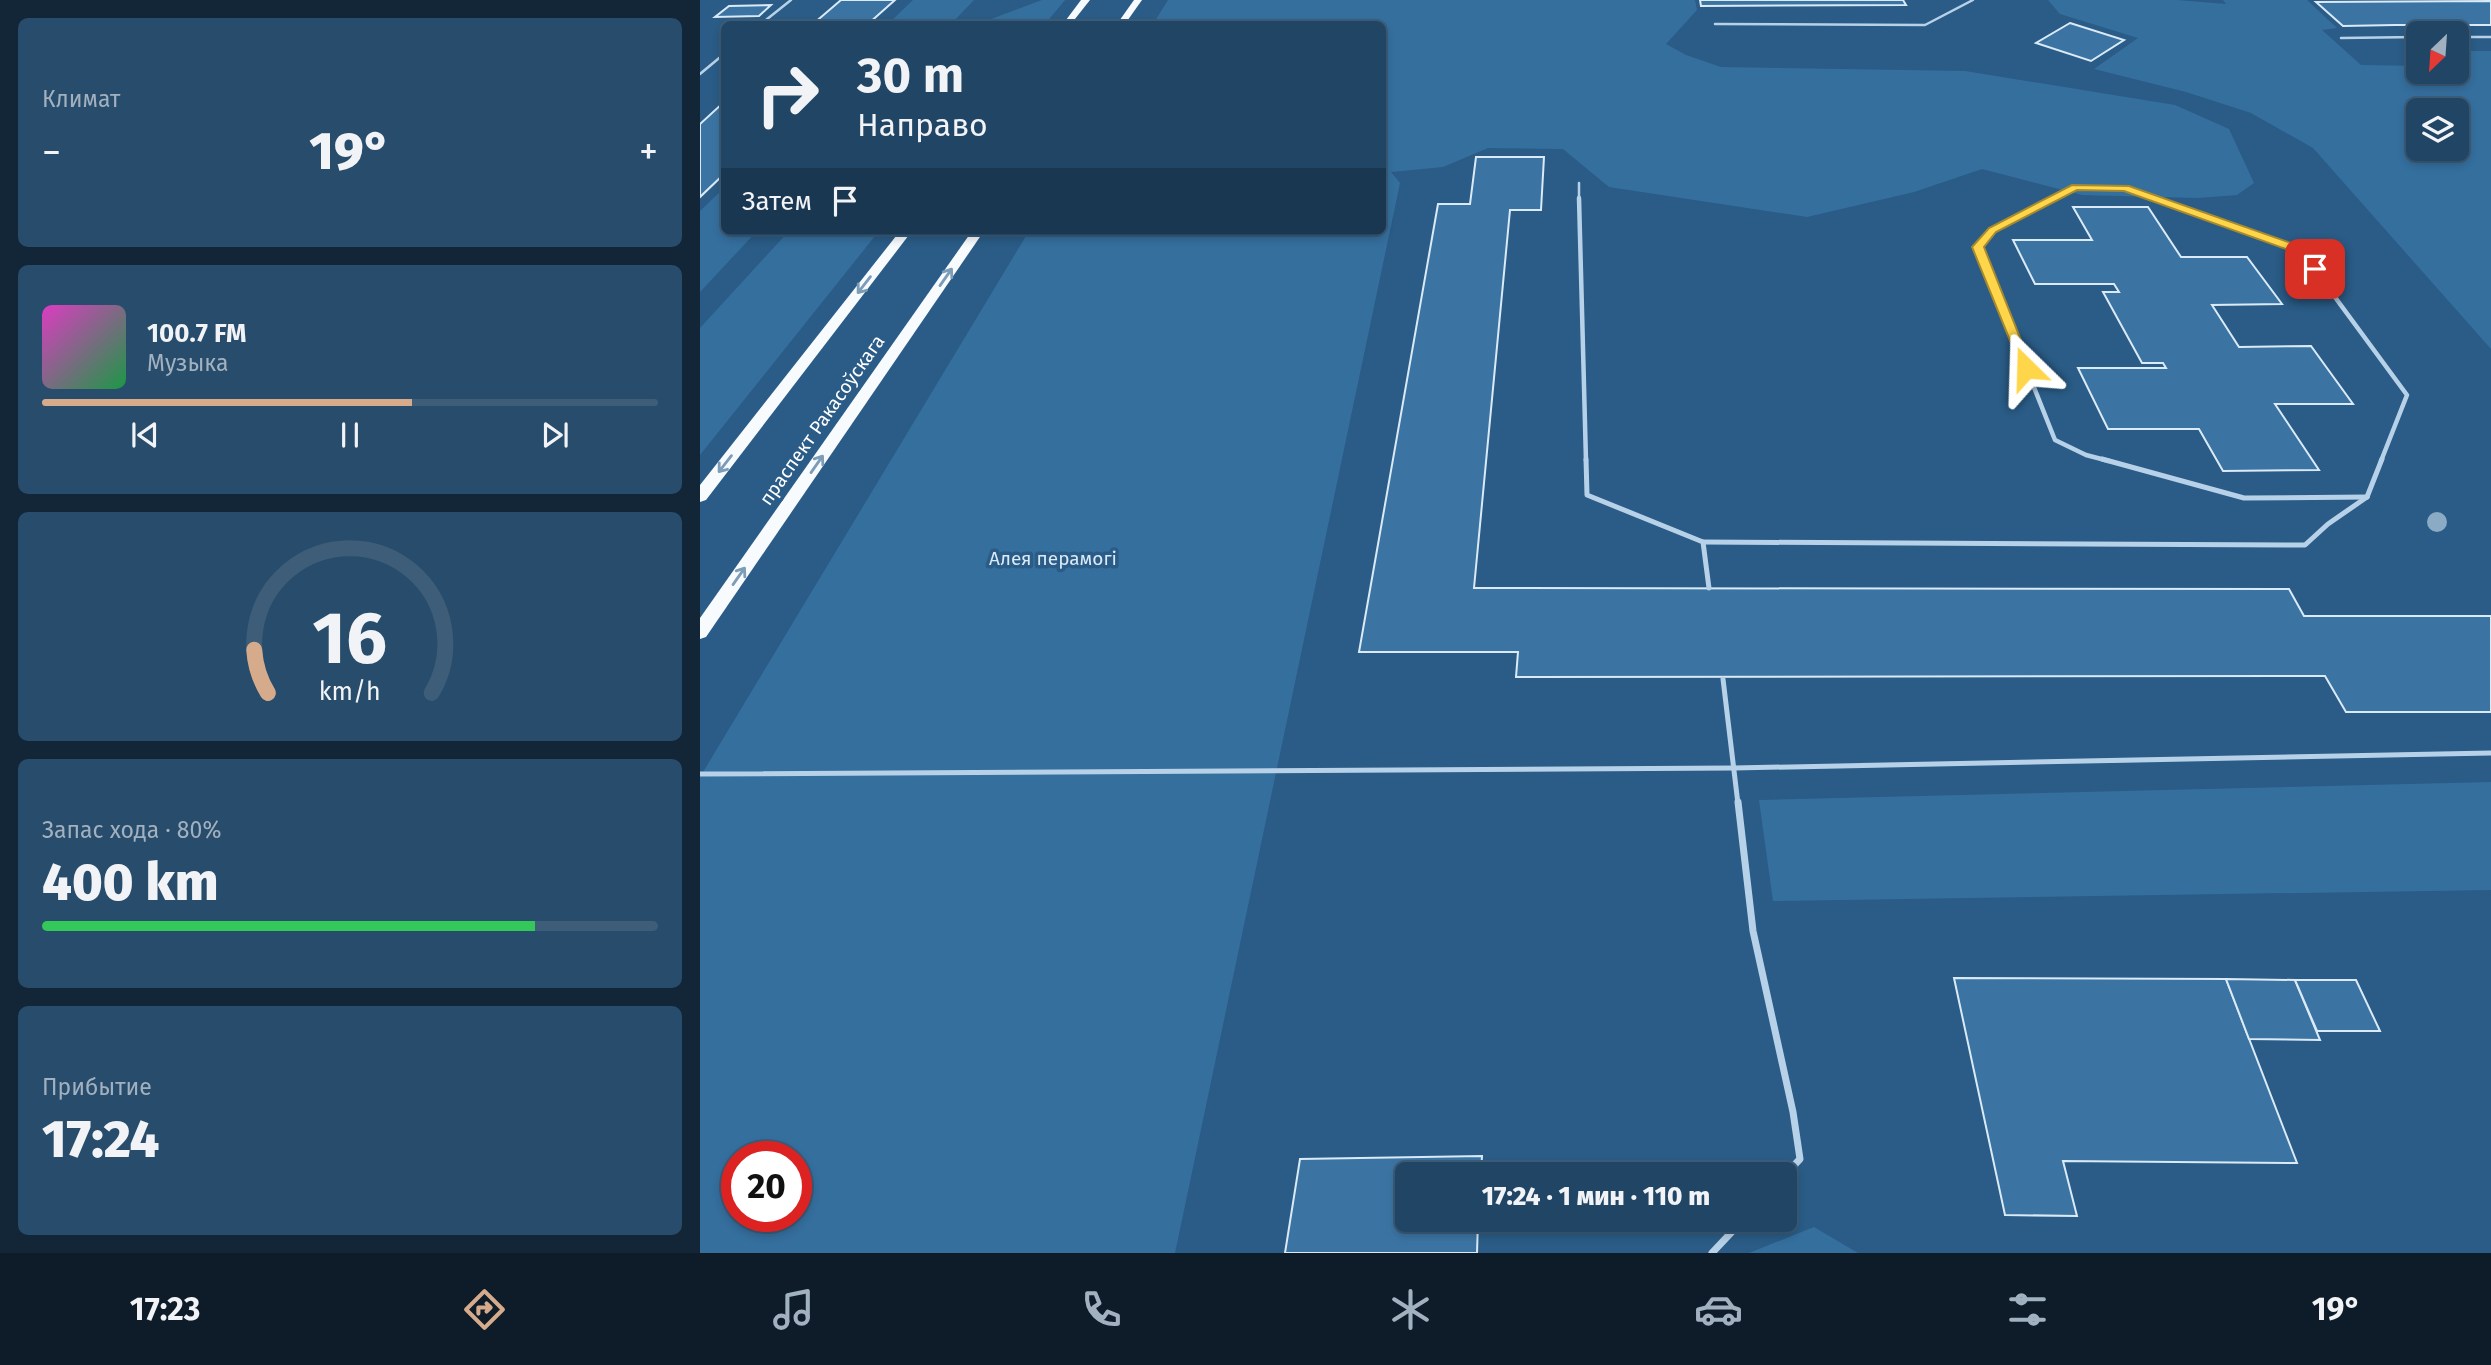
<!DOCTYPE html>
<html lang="ru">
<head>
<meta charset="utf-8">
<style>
	:root { --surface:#204565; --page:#284c6b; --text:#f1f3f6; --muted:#a2b1bf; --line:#3d5d79; --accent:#d6ab8b }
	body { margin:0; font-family:"Fira Sans",sans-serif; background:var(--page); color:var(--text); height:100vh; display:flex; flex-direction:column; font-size:26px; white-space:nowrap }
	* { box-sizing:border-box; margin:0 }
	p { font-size:23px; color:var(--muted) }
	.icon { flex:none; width:38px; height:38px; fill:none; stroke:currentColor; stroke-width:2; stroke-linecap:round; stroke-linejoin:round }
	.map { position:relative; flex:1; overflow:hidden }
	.sheet { display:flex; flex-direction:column; gap:18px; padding:18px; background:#122638; width:700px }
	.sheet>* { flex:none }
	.guide { position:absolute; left:21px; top:21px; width:665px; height:214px; border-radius:10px; box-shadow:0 4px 10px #0003,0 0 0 2px var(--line); background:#204565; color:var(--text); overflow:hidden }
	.needle { width:46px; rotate:205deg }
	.fabs { position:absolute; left:1706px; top:21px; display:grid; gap:14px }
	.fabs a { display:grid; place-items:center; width:63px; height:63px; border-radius:10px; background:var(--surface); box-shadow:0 4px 10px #0003,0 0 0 2px var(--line); font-size:35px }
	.speed { position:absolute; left:21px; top:1141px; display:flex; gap:14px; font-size:35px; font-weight:700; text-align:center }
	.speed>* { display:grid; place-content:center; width:91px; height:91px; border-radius:50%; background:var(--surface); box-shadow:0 4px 10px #0003,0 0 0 2px var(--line); line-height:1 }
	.speed .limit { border:10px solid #d22; background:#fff; color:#111 }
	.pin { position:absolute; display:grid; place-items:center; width:60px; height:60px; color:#fff; margin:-30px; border-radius:14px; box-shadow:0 4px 10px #0006 }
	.me { position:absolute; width:77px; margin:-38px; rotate:338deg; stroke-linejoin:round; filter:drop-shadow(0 0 5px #0008) }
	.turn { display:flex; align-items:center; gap:24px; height:147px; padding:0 21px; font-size:32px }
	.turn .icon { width:91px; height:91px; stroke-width:2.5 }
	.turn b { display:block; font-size:49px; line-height:60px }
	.then { display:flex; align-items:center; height:66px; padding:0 21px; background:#0003; gap:14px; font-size:26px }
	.big { font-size:52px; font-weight:800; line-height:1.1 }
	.sheet .widget { flex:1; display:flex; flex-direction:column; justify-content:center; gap:10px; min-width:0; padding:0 24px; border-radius:10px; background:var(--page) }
	.sheet .dial { align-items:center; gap:0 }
	.dial svg { height:182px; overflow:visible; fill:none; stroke:var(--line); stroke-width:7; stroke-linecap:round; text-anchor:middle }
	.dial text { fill:var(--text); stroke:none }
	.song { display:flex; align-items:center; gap:21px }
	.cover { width:84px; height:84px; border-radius:10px; background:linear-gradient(135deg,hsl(310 70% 55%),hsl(140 70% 35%)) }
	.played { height:7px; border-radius:4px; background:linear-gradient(90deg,var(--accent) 60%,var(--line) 60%) }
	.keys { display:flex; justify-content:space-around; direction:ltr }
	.heat { display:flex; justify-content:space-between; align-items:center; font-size:38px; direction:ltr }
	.charge { height:10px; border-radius:5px; background:linear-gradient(90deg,#34c759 80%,var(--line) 0) }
	.trip { position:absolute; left:695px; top:1162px; width:402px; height:70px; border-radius:10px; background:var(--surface); box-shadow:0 4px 10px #0003,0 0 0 2px var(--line); font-weight:800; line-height:70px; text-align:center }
	.menu { display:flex; height:112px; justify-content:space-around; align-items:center; background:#0d1c28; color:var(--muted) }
	.menu .icon { width:49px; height:49px }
	.menu .active { color:var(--accent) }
	.menu b { font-size:32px; color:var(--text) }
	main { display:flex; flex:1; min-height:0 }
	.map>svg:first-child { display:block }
</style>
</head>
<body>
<main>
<section class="sheet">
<div class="widget"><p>Климат</p>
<div class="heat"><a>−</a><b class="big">19°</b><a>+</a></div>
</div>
<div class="widget">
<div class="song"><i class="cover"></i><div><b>100.7 FM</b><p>Музыка</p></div></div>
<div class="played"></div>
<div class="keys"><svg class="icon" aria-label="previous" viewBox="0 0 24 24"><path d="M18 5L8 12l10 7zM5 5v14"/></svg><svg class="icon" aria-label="pause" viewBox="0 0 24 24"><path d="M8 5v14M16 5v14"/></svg><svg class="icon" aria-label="next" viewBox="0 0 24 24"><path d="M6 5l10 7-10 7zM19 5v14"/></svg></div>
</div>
<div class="widget dial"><svg viewBox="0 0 100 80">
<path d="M14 69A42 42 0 1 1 86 69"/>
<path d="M14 69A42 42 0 0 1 8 50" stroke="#d6ab8b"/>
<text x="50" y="56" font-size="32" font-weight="700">16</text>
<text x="50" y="72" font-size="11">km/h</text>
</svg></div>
<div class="widget"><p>Запас хода · 80%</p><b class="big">400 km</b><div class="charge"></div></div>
<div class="widget"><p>Прибытие</p><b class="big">17:24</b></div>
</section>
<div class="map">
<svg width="1791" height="1253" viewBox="0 0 1791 1253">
	<rect width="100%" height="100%" fill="#2a5c87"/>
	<g fill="#356f9e" fill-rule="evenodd">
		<path d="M213,0H274L251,24H188Z"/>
		<path d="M342,0H365L345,24H278Z"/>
		<path d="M468,0H995L997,10L966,44L986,55L1021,67L1265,71L1475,105L1529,129L1554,183L1537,195L1498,198L1382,195L1282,169L1214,192L1107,217L909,187L863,149L788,148L743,167L691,172L700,183L475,1253H0V777L329,231H682V24H453ZM37,1157H96V1216H37Z"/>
		<path d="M1348,0H1477L1526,4L1523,0H1607L1637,28L1622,30L1661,65L1718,66V72H1757V51H1791V349L1613,148L1551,113L1486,92L1394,69L1438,38L1360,14ZM1718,110H1757V149H1718Z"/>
		<path d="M24,188V231H57L0,292V211Z"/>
		<path d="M89,231H179L0,455V328Z"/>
		<path d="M1791,782V890L1073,901L1059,800Z"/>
		<path d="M1114,1227L1158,1253H1049Z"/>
	</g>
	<g fill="#3b74a3" stroke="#daeaf6" stroke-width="2">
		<path d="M141,0H195L168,24H113Z"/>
		<path d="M1000,0H1203L1206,5L1001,6Z"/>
		<path d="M1791,1V25H1695L1643,26L1616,2Z"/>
		<path d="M71,5L59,16L15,17L29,6Z"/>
		<path d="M1370,23L1424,40L1391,61L1336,43Z"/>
		<path d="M24,102V174L0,197V124Z"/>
		<path d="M776,157H844L841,210H810L774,588L1589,589L1604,616H1791V712H1646L1625,676L816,677L818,652H659L738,204H770Z"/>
		<path d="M1373,207H1448L1481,257H1547L1582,304L1512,305L1539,347L1611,346L1653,404H1575L1619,470L1523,471L1499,429H1408L1378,368H1466L1463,363H1442L1403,292H1419L1414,284H1335L1313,240H1392Z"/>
		<path d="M1254,978L1526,979L1597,1163L1363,1161L1377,1216L1305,1215Z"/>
		<path d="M1526,979L1595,980L1620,1040L1549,1039Z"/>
		<path d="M1595,980H1656L1680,1031H1617Z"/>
		<path d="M782,1156L781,1174H707V1220H778L777,1253H585L600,1159Z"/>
	</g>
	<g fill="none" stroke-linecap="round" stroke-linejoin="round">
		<g stroke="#b7d2e8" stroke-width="2.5">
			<path d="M61,24L91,0"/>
			<path d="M1015,24L1225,25L1273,0"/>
			<path d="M1757,37H1791"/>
			<path d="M1641,38L1718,37"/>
			<path d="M0,74L24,54"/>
			<path d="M879,183V200"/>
			<path d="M1350,200L1375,187L1425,188L1458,200"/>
		</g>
		<g stroke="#b7d2e8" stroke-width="4.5">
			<path d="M879,198L886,461"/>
			<path d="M1354,198L1293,230L1278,247L1355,440L1386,455L1409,461"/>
			<path d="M1454,198L1601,251L1707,395L1681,461"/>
		</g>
		<g stroke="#b7d2e8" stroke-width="5">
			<path d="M886,459L887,495L1003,542L1009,588"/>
			<path d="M1402,459L1544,498L1667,497"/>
			<path d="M1667,497L1682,459"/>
			<path d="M1003,542L1605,545L1628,524L1667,497"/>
			<path d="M1023,679L1038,804"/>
			<path d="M0,774L1034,768L1791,753"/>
		</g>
		<g stroke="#b7d2e8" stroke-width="7">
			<path d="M1038,802L1053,931L1093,1112L1100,1159L1085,1175"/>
			<path d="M1012,1253L1043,1220"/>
		</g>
		<g fill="#f8fbfe" fill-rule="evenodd">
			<path d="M381,0H390L371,24H363Z"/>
			<path d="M434,0H442L425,24H417Z"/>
			<path d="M200,231H212L6,500L0,502V485Z"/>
			<path d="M272,231H284L6,637L0,639V618Z"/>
		</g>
	</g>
	<circle fill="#8baac4" cx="1737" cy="522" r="10"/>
	<defs><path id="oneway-shaft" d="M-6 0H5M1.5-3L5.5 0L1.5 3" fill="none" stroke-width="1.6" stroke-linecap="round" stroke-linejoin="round" transform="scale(1.75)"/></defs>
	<g stroke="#7c9cb7">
		<use href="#oneway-shaft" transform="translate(246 277) rotate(-55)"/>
		<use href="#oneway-shaft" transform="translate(164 285) rotate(128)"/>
		<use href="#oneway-shaft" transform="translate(25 464) rotate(128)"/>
		<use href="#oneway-shaft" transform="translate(117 464) rotate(-55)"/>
		<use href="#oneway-shaft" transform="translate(39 576) rotate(-55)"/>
	</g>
	<path fill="#ffd54a" stroke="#a68a30" stroke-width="2" d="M1372,185L1429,186L1605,248L1621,269L1611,272L1597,253L1424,191L1377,190L1296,232L1284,247L1332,368L1322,370L1272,247L1289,228Z"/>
	<g text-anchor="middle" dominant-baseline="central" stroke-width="7" stroke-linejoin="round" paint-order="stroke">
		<g font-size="19" fill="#fff" stroke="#2a5c87">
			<text transform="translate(122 420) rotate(-55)">праспект Ракасоўскага</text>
		</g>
		<g font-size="19" fill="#daeaf6" stroke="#2a5c87">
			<text x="353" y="558">Алея перамогі</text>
		</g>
	</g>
</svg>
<div class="fabs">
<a><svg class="needle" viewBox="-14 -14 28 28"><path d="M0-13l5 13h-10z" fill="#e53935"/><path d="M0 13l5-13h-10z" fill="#a2b1bf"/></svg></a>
<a><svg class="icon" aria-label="layers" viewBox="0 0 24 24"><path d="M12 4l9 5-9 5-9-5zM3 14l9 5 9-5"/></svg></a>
</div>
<div class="speed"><div class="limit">20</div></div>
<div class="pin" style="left:1615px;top:269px;background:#d93025"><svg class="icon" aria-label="arrive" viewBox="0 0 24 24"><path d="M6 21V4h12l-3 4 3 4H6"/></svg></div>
<svg class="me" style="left:1326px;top:368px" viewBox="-20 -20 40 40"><path d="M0-17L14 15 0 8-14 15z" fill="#ffd54a" stroke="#fff" stroke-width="4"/></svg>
<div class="trip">17:24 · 1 мин · 110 m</div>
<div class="guide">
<div class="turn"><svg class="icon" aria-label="right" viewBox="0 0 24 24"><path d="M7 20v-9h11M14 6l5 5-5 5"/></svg><div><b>30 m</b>Направо</div></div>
<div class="then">Затем<svg class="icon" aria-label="arrive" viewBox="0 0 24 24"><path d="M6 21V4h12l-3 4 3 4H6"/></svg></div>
</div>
</div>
</main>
<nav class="menu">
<b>17:23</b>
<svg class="icon active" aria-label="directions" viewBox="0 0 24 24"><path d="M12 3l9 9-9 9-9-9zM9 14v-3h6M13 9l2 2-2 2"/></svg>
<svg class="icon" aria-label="music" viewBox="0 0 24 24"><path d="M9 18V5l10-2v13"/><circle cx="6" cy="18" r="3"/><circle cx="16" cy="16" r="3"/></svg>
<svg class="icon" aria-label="phone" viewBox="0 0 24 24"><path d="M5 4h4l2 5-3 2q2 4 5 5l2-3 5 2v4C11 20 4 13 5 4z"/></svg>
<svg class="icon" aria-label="climate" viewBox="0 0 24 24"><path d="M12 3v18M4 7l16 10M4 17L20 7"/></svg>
<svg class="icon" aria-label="car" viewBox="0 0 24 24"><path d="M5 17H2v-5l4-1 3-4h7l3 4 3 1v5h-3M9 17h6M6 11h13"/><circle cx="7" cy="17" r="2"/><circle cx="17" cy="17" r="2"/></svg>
<svg class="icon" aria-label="filters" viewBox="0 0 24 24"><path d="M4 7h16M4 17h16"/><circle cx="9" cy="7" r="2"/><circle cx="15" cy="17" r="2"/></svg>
<b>19°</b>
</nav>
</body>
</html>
